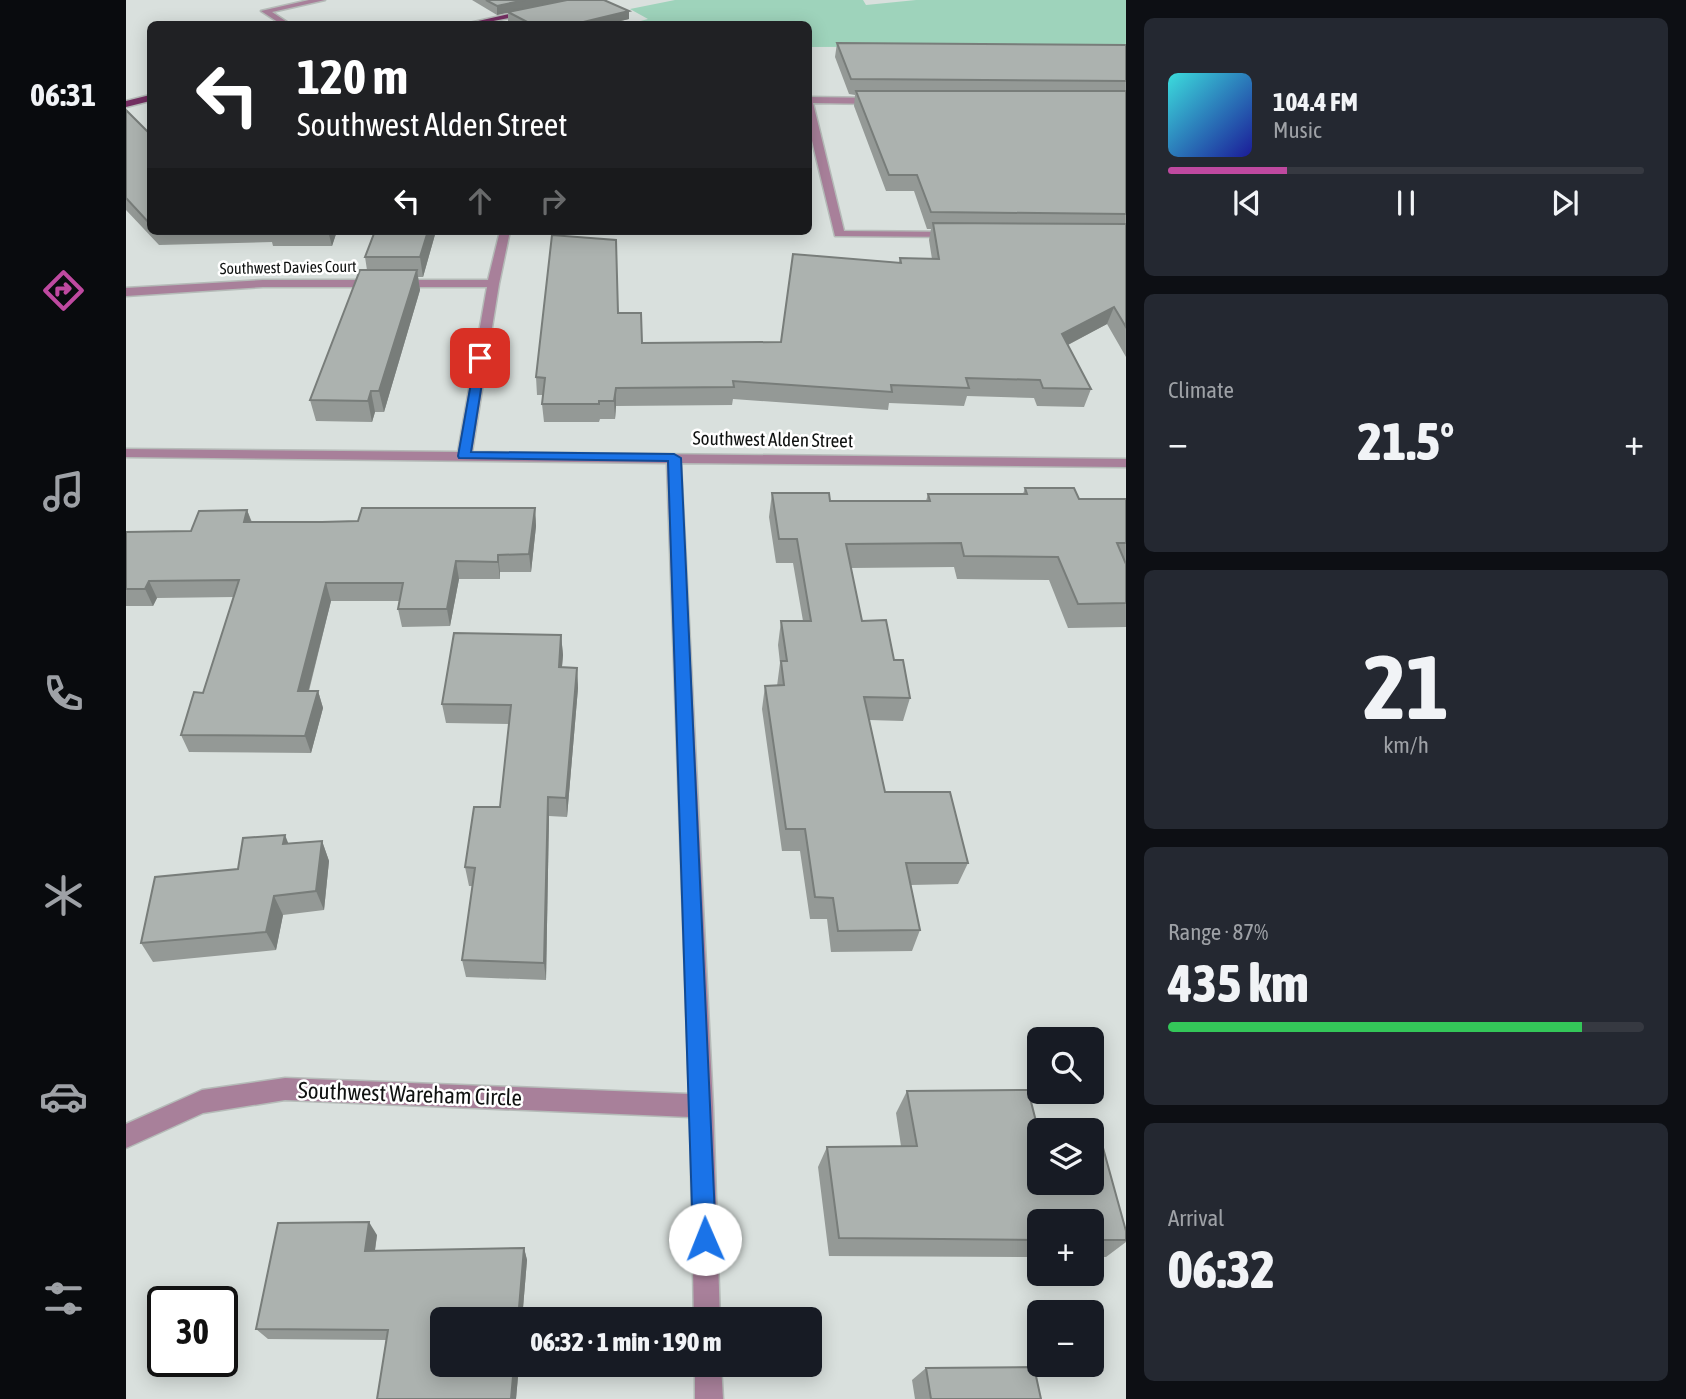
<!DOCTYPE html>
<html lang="en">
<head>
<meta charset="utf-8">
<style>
	:root { --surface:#171b24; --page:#242831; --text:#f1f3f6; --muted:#9ea1a6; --line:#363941; --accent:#bf49a0 }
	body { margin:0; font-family:"Asap Condensed",sans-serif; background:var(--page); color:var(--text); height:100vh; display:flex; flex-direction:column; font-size:26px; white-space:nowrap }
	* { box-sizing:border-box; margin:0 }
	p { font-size:23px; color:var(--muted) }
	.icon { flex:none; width:38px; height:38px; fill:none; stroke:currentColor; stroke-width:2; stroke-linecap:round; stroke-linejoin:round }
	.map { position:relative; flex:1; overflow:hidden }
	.sheet { display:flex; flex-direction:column; gap:18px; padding:18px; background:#0d0f14; width:560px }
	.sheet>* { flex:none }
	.guide { position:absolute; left:21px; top:21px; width:665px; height:214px; border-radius:10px; box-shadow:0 4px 18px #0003; background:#202124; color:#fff; overflow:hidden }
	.fabs { position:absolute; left:901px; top:1027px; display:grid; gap:14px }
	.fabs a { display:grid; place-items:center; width:77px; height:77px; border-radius:10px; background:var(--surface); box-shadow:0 4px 18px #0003; font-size:35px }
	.speed { position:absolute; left:21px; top:1286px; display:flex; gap:14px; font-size:35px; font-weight:700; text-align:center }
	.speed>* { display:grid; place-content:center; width:91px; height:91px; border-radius:50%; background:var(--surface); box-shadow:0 4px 18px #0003; line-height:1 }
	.speed .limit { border:4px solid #111; border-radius:10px; background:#fff; color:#111 }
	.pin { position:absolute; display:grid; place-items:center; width:60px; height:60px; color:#fff; margin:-30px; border-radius:14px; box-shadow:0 4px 10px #0006 }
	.me { position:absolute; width:77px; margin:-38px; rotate:359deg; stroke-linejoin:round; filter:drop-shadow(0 0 5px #0008) }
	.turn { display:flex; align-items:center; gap:24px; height:147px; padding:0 35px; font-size:32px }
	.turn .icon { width:91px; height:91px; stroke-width:2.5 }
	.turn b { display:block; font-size:49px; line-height:60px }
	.lanes { display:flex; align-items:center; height:66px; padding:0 35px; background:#0003; justify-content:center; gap:35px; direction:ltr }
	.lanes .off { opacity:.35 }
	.big { font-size:52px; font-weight:800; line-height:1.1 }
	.sheet .widget { flex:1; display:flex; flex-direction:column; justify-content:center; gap:10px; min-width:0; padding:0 24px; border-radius:10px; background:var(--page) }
	.sheet .dial { align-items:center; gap:0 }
	.dial b { font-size:91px; line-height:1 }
	.song { display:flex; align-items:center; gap:21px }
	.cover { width:84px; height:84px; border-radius:10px; background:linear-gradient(135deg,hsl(180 70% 55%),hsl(240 70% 35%)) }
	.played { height:7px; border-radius:4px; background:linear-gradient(90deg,var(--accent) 25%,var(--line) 25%) }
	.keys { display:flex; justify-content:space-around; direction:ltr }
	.heat { display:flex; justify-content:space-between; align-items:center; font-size:38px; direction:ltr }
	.charge { height:10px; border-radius:5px; background:linear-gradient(90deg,#34c759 87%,var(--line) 0) }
	.trip { position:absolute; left:304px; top:1307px; width:392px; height:70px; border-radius:10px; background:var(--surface); box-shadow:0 4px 18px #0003; font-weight:800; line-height:70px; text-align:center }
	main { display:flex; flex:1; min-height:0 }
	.tabs { display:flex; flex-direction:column; width:126px; justify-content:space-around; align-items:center; background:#090b0e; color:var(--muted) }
	.tabs .icon { width:49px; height:49px }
	.tabs .on { color:var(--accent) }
	.tabs b { font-size:32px; color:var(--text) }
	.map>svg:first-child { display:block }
</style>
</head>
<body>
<main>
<nav class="tabs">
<b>06:31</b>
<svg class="icon on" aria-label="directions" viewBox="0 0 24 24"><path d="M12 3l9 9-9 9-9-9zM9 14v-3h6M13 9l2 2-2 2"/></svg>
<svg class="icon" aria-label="music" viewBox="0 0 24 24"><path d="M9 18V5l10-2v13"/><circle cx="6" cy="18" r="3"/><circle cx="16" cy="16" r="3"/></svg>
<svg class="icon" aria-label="phone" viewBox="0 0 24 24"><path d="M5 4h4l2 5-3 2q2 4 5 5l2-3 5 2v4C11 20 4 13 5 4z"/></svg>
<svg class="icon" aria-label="climate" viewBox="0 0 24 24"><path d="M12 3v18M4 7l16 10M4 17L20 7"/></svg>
<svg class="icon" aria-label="car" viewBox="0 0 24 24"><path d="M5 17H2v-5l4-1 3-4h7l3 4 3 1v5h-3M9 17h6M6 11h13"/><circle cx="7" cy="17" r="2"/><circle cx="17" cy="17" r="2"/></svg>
<svg class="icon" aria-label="filters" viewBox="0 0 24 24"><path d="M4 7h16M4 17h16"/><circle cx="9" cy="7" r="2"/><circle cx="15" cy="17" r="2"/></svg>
</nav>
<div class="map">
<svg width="1000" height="1399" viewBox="0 0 1000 1399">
	<rect width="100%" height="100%" fill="#d9e0dd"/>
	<path fill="#9ed3bb" d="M549,0H737L740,5L790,0H1000V46L683,47L682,24H503L522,19L504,9Z"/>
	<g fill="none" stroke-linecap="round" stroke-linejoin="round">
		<g stroke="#b5bbb8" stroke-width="3">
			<g id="minor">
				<path d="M183,0H199L146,12L164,24H155L135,11Z"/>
				<path d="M24,95V102L21,101L20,98Z"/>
				<path d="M682,97L752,98L757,101L752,104L687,103L718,231L829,232L834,235L833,237L709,236L682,124Z"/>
				<path d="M374,231H384L373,284L346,452L1000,459V467L555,463L587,1106L594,1320H568L564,1117L159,1100L77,1113L0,1148V1124L76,1090L159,1078L563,1094L541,463L0,457V449L332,452L361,287H137L0,296V288L137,280H362Z"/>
				<path d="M569,1365H595L597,1399H569Z"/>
			</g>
		</g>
		<g stroke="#b5bbb8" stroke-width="3">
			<g id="major">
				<path d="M405,9L408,13L352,24H339Z"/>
				<path d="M24,95V101L0,107V101Z"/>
			</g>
		</g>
		<use href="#minor" fill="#a8809a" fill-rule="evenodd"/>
		<use href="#major" fill="#742f62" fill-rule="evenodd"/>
	</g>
	<g fill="#949996">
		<path d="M346,0H441L503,11V19L482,24H389L382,21V12L371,15Z"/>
		<path d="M711,43L1000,45V357L981,324L942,345L965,389L958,407L911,406L908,398L841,396L838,406L763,403L762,410L607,399L606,405L490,406L489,419H474L473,422H418L416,404L417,395H411L410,377L492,313L516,343L655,342L773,263L774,258L806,259L803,240L805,229H801L788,191H760L728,106L729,95L723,94L709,57Z"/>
		<path d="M0,110L24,134V231H211L206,246H147L146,242L33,245L0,210Z"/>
		<path d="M249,231H310L297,277H292L294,290L258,412H249L246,422L190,421L184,400L241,270L239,257Z"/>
		<path d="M899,488L953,499H1000V627L942,628L923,580L831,579L828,567L725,568L736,621L768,660L784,698L777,721L743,720L759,792L842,863L832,884L785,885L794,930L786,951L705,952L701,919H684L674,851H656L636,709L639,686H651L654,663L652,645L655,621H677L667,563H650L643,517L646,493L704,501H800L802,494H897Z"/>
		<path d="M409,508L410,526L405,572H374V579H333L324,626L276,627L272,609L273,601H205L183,691H192L197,708L185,753L63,752L55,735L77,693L108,597L31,598L27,606H0V532L65,531L121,510L126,522L232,521Z"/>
		<path d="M435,635L437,655L436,667L451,668L452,688L441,817L423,816L420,980L340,977L336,960L347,886H343L339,867L374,807L383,724L320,723L316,704Z"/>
		<path d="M196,841L203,861L198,910L157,915L150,950L27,962L15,943L112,869L163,844Z"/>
		<path d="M781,1091L914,1137L1000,1231V1242L980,1257H966V1222H914V1257L703,1256L692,1167L701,1147L775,1146L770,1113Z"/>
		<path d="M251,1235L249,1251L398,1248L401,1260L396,1320H317L393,1365L390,1399H251L260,1340L142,1339L130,1329Z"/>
		<path d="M800,1368L915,1399H789L786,1380Z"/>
	</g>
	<g fill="#787d7a">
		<path d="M399,0H441L371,15V6Z"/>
		<path d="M503,11V19L482,24H449Z"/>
		<path d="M202,231H211L206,246Z"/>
		<path d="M302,231H310L297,277L294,257Z"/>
		<path d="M291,270L294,290L258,412L253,391Z"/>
		<path d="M988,307L981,324L930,351L936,334Z"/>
		<path d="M490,388V406L489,419L488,401Z"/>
		<path d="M245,391L249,412L246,422L242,401Z"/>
		<path d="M409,508L410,526L405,572L403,554Z"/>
		<path d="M121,510L127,527L118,522Z"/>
		<path d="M372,555L374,572V579L372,562Z"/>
		<path d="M330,561L333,579L324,626L321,609Z"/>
		<path d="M23,581L31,598L27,606L19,589Z"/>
		<path d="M200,583L205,601L178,708L172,691Z"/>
		<path d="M435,635L437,655L434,687L433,667Z"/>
		<path d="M451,668L452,688L441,817L440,798Z"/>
		<path d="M192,691L197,708L185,753L179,736Z"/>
		<path d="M422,797L423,816L420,980L418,963Z"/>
		<path d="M159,835L167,855L157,844Z"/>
		<path d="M196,841L203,861L198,910L190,891Z"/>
		<path d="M148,896L157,915L150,950L140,932Z"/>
		<path d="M243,1222L251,1235L247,1263L239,1251Z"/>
		<path d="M398,1248L401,1260L396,1320H392Z"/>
		<path d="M388,1365H393L390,1399H385Z"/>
	</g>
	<g fill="#acb2af" stroke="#787d7a" stroke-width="2">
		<path d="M360,0H399L371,6Z"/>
		<path d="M441,0H478L503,11L449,24H405L382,12Z"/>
		<path d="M711,43L1000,45V81L725,79Z"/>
		<path d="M730,91H1000V214L805,212L791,175H763Z"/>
		<path d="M0,110L24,134V224L0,198Z"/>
		<path d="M807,223L1000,224V327L988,307L936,334L965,389L917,388L914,380L840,378L843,388L765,385L766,392L607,381L608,387L490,388L488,401H473V404H416L419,378L410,377L426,235L490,240L492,313H515L516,343L655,342L667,254L775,263L774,258L813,259Z"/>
		<path d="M249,231H302L294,257H239Z"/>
		<path d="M234,270H291L253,391H245L242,401L184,400Z"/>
		<path d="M899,488H948L953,499H1000V543H991L1000,564V603L952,604L932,557L838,556L835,543L720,544L736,621L760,620L768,660H777L784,698L738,697L759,792H824L842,863H780L794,930L712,931L707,898L689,897L679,829H660L639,686L658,685L655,661H661L655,621H685L671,539H653L646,493H703L704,501H804L802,494H901Z"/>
		<path d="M236,508H409L403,554L372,555V562L330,561L321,609H272L277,583H200L172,691H192L179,736L55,735L68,692L77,693L113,580L23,581L19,589H0V532L65,531L73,511L121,510L118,522H196L232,521Z"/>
		<path d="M328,633L435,635L433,667L451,668L440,798L422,797L418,963L336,960L349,868L339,867L348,807H374L385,705L316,704Z"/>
		<path d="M159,835L157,844L196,841L190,891L148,896L140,932L15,943L29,877L112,869L117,838Z"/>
		<path d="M902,1090L914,1137V1183H966V1137H974L1000,1231V1240H966V1222H914V1240L713,1238L701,1147L791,1146L781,1091Z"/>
		<path d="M243,1222L239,1251L398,1248L392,1320H317V1365H388L385,1399H251L262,1330L130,1329L152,1223Z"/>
		<path d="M908,1367L915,1399H805L800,1368Z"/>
	</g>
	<path fill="#1a73e8" stroke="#114b97" stroke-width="2" d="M350,355L360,358L345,452L548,454L555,458L590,1239L587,1247L579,1251L571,1247L567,1239L542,461L333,458L332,456Z"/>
	<g text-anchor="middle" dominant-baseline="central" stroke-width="5" stroke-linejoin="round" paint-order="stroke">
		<g font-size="16" fill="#101211" stroke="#fff">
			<text transform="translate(162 267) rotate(-1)">Southwest Davies Court</text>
		</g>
		<g font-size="19" fill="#101211" stroke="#fff">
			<text transform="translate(647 439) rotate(1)">Southwest Alden Street</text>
		</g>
		<g font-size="23" fill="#101211" stroke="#fff">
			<text transform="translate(284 1094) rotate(2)">Southwest Wareham Circle</text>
		</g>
	</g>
</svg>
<div class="fabs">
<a><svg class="icon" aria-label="search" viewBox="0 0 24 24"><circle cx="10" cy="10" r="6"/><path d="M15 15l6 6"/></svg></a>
<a><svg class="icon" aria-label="layers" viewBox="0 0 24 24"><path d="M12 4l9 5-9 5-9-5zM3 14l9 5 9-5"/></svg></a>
<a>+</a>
<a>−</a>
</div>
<div class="speed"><div class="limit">30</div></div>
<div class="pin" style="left:354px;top:358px;background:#d93025"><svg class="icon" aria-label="arrive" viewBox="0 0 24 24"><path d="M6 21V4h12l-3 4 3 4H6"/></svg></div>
<svg class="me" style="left:579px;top:1239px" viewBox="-20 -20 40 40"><circle r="19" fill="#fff"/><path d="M0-13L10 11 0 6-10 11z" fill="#1a73e8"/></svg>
<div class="trip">06:32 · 1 min · 190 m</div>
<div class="guide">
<div class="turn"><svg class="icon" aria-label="left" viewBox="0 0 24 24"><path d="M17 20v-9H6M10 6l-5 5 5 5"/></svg><div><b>120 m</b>Southwest Alden Street</div></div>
<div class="lanes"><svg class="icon" aria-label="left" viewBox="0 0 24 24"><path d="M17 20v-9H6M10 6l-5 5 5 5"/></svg><svg class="icon off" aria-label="ahead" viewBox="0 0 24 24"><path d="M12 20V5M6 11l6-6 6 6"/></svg><svg class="icon off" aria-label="right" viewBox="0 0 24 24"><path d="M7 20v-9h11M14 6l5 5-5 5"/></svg></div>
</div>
</div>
<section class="sheet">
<div class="widget">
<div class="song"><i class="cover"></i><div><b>104.4 FM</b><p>Music</p></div></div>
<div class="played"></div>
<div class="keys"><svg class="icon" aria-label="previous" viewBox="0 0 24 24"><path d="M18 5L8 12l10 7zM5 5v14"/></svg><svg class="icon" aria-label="pause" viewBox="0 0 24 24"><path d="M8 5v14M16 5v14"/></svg><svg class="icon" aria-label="next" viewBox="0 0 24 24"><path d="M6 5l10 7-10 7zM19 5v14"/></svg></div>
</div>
<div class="widget"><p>Climate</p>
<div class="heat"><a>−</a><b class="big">21.5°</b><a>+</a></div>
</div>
<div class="widget dial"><b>21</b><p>km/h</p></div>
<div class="widget"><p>Range · 87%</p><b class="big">435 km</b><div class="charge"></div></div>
<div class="widget"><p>Arrival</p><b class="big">06:32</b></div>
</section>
</main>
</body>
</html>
